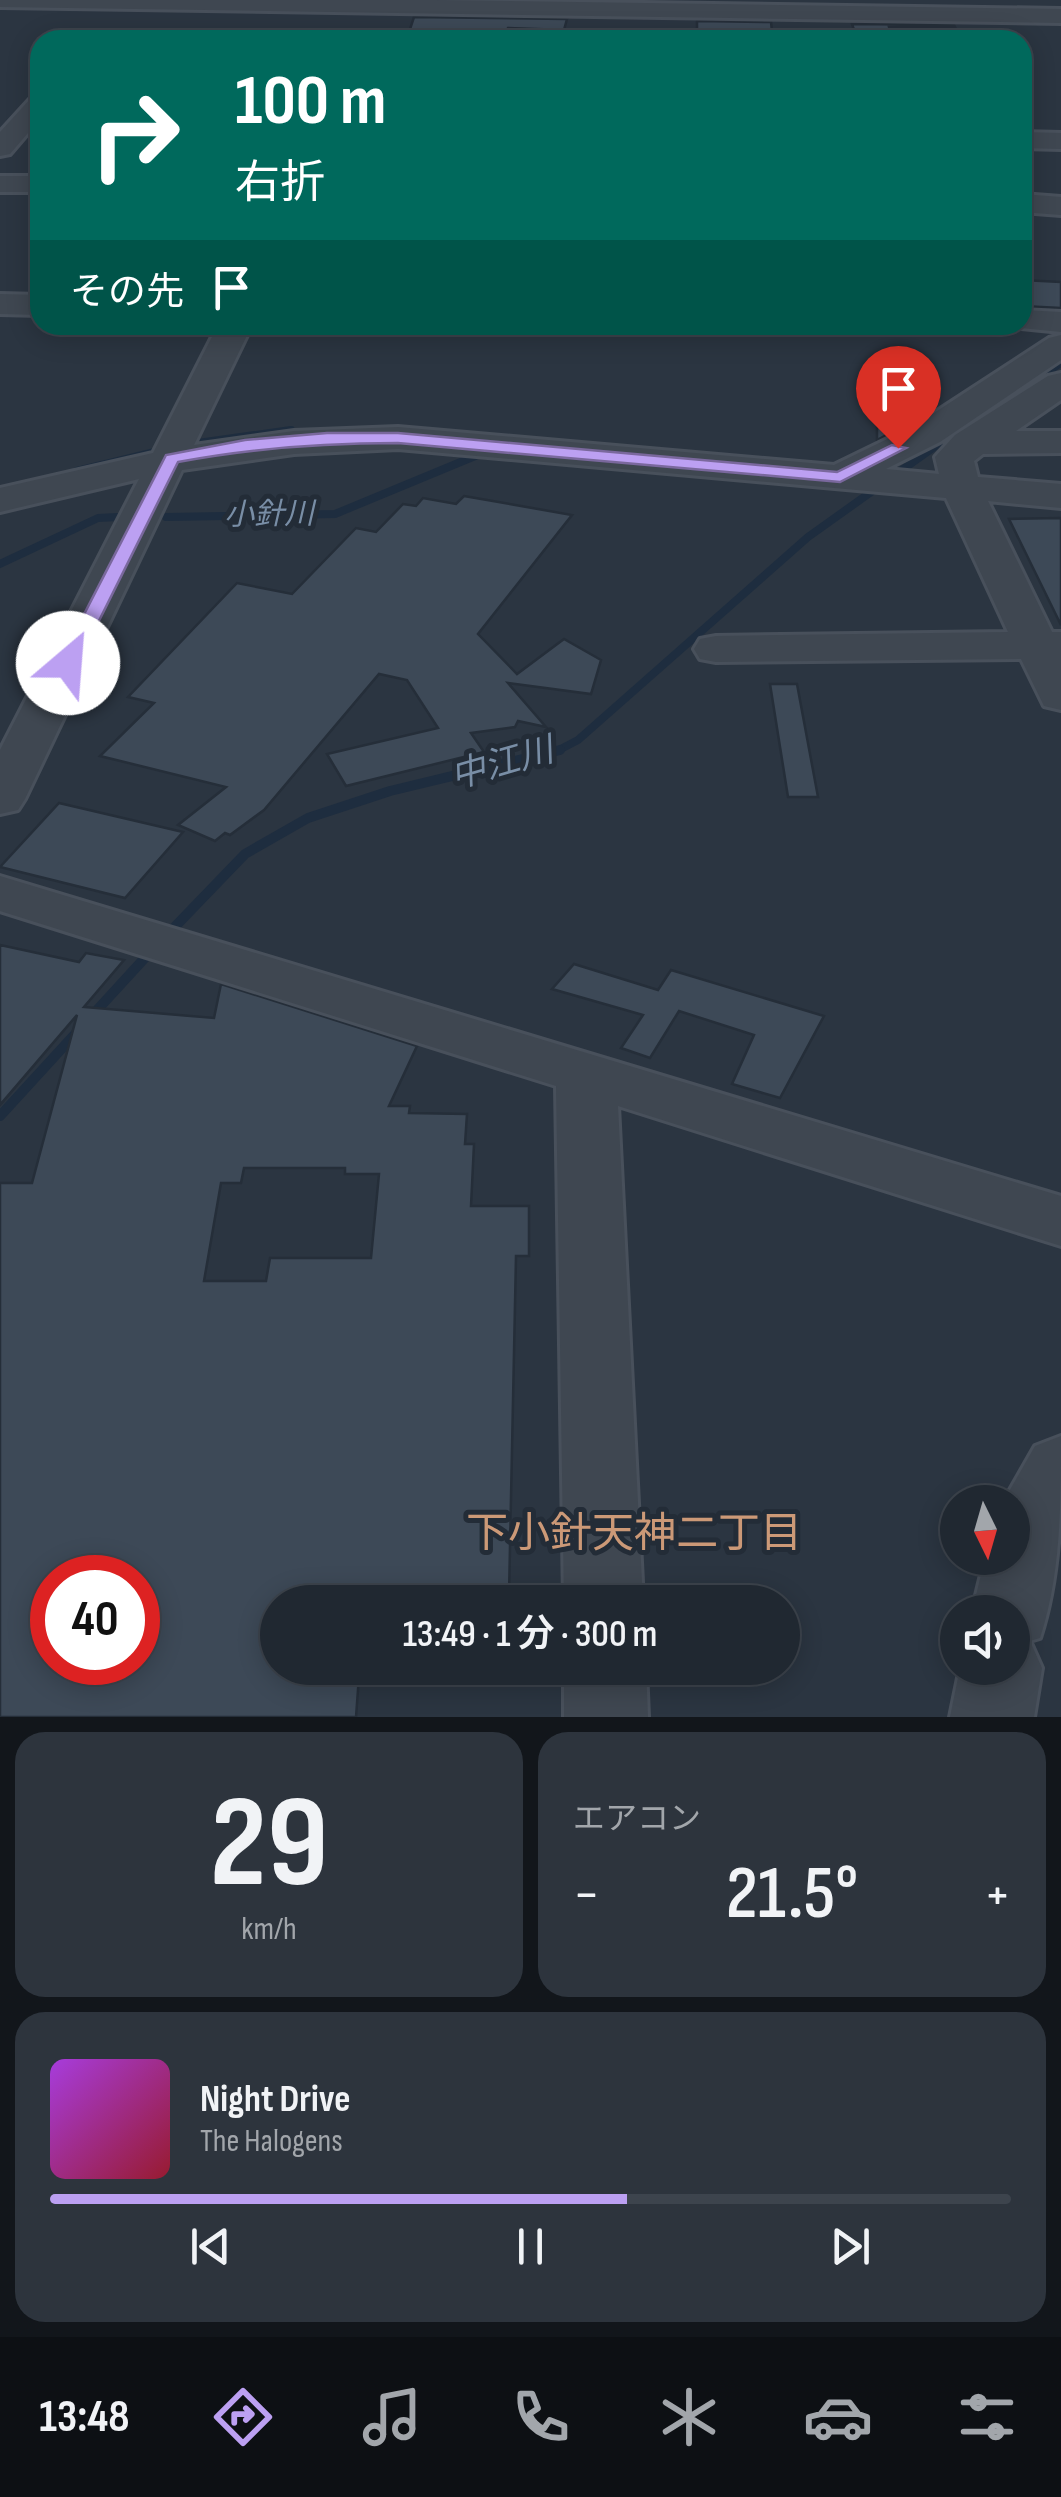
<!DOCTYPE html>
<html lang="ja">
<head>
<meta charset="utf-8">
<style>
	:root { --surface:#202831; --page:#2d343d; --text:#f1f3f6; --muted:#a2a6ab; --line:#3d444d; --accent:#bca0f2 }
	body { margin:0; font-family:"Sofia Sans Condensed","Noto Sans JP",sans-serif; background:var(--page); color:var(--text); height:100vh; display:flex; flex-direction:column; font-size:38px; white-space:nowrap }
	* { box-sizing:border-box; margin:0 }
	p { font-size:32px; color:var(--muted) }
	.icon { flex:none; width:55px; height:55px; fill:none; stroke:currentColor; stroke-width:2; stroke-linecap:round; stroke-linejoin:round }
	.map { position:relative; height:1717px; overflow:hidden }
	.drawer { display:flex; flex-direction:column; gap:15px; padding:15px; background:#12161b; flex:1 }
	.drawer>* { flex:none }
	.top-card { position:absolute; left:30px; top:30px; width:1002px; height:305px; border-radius:30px; box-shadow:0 5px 25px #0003,0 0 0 2px var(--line); background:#00695c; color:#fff; overflow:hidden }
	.needle { width:65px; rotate:175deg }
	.fabs { position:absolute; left:940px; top:1485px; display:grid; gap:20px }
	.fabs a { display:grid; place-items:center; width:90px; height:90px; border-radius:50%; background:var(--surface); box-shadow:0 5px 25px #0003,0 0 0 2px var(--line); font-size:50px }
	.speed { position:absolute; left:30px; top:1555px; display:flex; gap:20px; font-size:50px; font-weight:700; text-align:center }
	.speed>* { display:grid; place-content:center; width:130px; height:130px; border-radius:50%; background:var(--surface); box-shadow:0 5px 25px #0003,0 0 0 2px var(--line); line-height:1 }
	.speed .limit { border:15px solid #d22; background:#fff; color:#111 }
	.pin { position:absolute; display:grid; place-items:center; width:85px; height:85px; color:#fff; margin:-102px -42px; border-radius:50% 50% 50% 0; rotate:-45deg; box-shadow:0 0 10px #0007 }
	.pin .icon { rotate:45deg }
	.me { position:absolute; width:110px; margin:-55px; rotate:27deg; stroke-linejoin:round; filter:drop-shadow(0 0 8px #0008) }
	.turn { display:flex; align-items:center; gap:35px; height:210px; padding:0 40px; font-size:45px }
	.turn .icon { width:130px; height:130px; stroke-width:2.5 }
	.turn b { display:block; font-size:70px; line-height:85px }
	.then { display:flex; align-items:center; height:95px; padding:0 40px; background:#0003; gap:20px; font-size:38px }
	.big { font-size:75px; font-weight:600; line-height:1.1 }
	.drawer .widget { flex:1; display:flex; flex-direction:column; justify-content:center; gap:15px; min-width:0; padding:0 35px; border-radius:30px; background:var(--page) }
	.drawer .dial { align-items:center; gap:0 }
	.dial b { font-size:130px; line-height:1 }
	.song { display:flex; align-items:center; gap:30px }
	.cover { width:120px; height:120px; border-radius:15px; background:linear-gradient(135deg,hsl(280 70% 55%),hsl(350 70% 35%)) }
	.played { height:10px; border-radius:5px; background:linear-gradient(90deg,var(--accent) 60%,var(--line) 60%) }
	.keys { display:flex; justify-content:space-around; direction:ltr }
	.heat { display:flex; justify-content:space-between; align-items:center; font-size:55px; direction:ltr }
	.drawer .tiles { flex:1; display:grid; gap:15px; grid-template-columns:1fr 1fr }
	.widget:last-child { grid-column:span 2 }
	.trip { position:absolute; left:260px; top:1585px; width:540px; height:100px; border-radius:50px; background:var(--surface); box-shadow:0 5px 25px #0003,0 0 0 2px var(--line); font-weight:600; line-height:100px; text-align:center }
	.tabs { display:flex; height:160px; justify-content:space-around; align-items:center; background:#0d1014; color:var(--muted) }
	.tabs .icon { width:70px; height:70px }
	.tabs .on { color:var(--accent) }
	.tabs b { font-size:45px; color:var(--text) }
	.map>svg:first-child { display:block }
</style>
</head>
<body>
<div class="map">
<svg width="1061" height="1717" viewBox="0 0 1061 1717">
	<rect width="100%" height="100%" fill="#2b3541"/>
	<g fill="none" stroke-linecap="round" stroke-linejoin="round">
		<g stroke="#1e2d3f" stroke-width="6">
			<path d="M273,433L371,429"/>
			<path d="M954,433L1061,364"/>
		</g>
		<g stroke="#1e2d3f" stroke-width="8">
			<path d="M184,445L291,430"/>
			<path d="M77,471L163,450"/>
			<path d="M166,517L335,514L480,454"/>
			<path d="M0,564L98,518L118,517"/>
			<path d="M555,752L578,740L808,537L958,430"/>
		</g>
		<g stroke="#1e2d3f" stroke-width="10">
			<path d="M165,937L245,854L308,818L390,791L560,750"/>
			<path d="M0,1116L153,949"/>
		</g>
	</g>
	<g fill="#3d4957" stroke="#252e39" stroke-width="2.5" fill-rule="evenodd">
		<path d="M414,17L567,19L564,30L508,28L501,39L465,38L467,33L409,32Z"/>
		<path d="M697,21L771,22L773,40H697Z"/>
		<path d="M852,24L954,25L955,27H889L891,34L855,33Z"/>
		<path d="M1022,280L1061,282V308L1022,306Z"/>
		<path d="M877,411L923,415L877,440Z"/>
		<path d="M464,496L572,515L478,634L517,674L564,639L601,660L591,694L508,683L546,727L518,721L515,727L471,733L484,752L346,786L327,754L438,728L407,680L379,674L264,810L230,835L225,833L215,841L178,825L226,787L100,756L154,703L128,697L237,583L292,594L356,528L376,532L403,504L416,506L423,498L456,504Z"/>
		<path d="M1061,518V625L1009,519Z"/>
		<path d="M770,684H797L818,797H788Z"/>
		<path d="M59,803L183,832L125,898L0,867Z"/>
		<path d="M0,945L79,962L86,953L124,960L84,1007L214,1018L221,984L417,1046L389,1106H410L409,1113L467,1114L465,1144H474L471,1206H529V1256H516L509,1595L278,1597V1668H330V1676H359L356,1717H0V1183H32L77,1015L0,1105ZM244,1168H345V1174H379L371,1258H270L266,1281H204L221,1183H241ZM52,1578H138V1662H52Z"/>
		<path d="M574,964L658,990L671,970L824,1016L780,1098L732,1084L754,1035L679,1011L650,1058L621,1048L643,1015L552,989Z"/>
	</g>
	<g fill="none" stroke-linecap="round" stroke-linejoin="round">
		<g stroke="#48505b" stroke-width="6">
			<g id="minor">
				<path d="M0,0H437L1061,9V23L0,7Z"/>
				<path d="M40,95V119L10,154L0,156V132L31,98Z"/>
				<path d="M1022,132L1061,133V149L1022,148Z"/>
				<rect x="0" y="176" width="40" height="16"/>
				<path d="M1022,194L1061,197V215L1022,212Z"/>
				<path d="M0,294L40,295V315L0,314Z"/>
				<path d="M1022,310L1061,312V332L1010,327L1022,325Z"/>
				<path d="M218,325H252L194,445L294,431L398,427L834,465L914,426L1049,338L1061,335V360L940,442L886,469L939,474L935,457L955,435L1048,376L1061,373V400L1016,431H1061V453L983,454L974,461L978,477L1061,484V508L988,501L1052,632H1061V710L1044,706L1021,659L716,662L700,659L694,649L700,639L716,636L1008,632L946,498L398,449L294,454L182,470L25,799L18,810L0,814V750L139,479L0,512V488L153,453Z"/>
				<path d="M0,876L1061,1196V1246L618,1106L643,1602H564L556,1086L0,911Z"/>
				<path d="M1061,1436C1061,1504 1061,1574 1040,1638L1030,1641L1042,1668L1034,1717H950L960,1668H1012V1612H972L985,1558H1012V1502H1003L1035,1446Z"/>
				<path d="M564,1668H646L648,1717H564Z"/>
			</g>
		</g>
		<use href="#minor" fill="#3f4751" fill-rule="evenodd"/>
	</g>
	<path fill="#bca0f2" stroke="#7a689d" stroke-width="2.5" d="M327,433H398L837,472L892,445L906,448L840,482L398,443C323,443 252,448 178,462L78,663L62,667L59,663L166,455L245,440Z"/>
	<g text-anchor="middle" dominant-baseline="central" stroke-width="10" stroke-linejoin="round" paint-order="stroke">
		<g font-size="30" font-style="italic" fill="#798ea6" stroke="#232c37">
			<text transform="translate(269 515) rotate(-1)">小針川</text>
		</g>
		<g font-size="35" font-style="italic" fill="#798ea6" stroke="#232c37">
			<text transform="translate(502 764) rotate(-16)">中江川</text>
		</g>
		<g font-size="42" fill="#c97" stroke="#232c37">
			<text x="634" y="1534">下小針天神二丁目</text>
		</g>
	</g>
</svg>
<div class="fabs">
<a><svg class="needle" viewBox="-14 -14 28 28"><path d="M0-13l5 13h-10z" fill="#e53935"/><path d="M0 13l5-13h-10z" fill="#a2a6ab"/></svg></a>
<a><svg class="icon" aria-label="sound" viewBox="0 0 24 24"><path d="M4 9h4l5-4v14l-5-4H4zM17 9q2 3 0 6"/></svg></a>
</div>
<div class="speed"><div class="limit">40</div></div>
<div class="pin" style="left:898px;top:448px;background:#d93025"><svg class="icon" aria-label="arrive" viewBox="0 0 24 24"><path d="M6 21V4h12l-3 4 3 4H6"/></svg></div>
<svg class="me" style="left:68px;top:663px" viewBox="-20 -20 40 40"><circle r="19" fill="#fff"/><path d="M0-13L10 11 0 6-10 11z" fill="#bca0f2"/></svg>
<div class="trip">13:49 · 1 分 · 300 m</div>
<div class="top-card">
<div class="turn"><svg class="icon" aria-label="right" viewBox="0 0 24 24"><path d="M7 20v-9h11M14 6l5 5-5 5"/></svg><div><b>100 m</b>右折</div></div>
<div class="then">その先<svg class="icon" aria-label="arrive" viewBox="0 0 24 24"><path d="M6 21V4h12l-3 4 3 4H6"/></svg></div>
</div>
</div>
<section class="drawer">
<div class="tiles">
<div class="widget dial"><b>29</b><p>km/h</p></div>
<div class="widget"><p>エアコン</p>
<div class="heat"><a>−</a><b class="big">21.5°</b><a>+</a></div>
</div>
<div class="widget">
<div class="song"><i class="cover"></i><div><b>Night Drive</b><p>The Halogens</p></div></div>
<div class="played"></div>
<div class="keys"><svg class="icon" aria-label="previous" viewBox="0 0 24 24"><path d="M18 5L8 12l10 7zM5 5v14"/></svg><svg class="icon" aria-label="pause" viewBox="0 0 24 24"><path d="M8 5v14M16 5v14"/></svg><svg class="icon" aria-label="next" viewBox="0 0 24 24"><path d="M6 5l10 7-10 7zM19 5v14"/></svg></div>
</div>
</div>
</section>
<nav class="tabs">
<b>13:48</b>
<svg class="icon on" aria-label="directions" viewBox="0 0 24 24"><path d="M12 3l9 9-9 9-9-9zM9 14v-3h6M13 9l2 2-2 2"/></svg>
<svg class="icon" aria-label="music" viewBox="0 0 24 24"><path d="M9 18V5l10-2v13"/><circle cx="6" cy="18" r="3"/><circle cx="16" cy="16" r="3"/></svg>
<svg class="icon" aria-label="phone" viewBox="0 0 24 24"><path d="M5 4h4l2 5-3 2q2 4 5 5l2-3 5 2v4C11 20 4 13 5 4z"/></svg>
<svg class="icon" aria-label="climate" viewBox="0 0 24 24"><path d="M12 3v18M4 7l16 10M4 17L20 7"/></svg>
<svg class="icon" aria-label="car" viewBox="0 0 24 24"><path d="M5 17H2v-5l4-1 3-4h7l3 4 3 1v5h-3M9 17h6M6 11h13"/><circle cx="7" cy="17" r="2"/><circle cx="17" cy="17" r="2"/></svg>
<svg class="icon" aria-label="filters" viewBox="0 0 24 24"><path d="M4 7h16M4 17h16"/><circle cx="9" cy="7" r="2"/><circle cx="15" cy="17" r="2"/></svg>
</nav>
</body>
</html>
